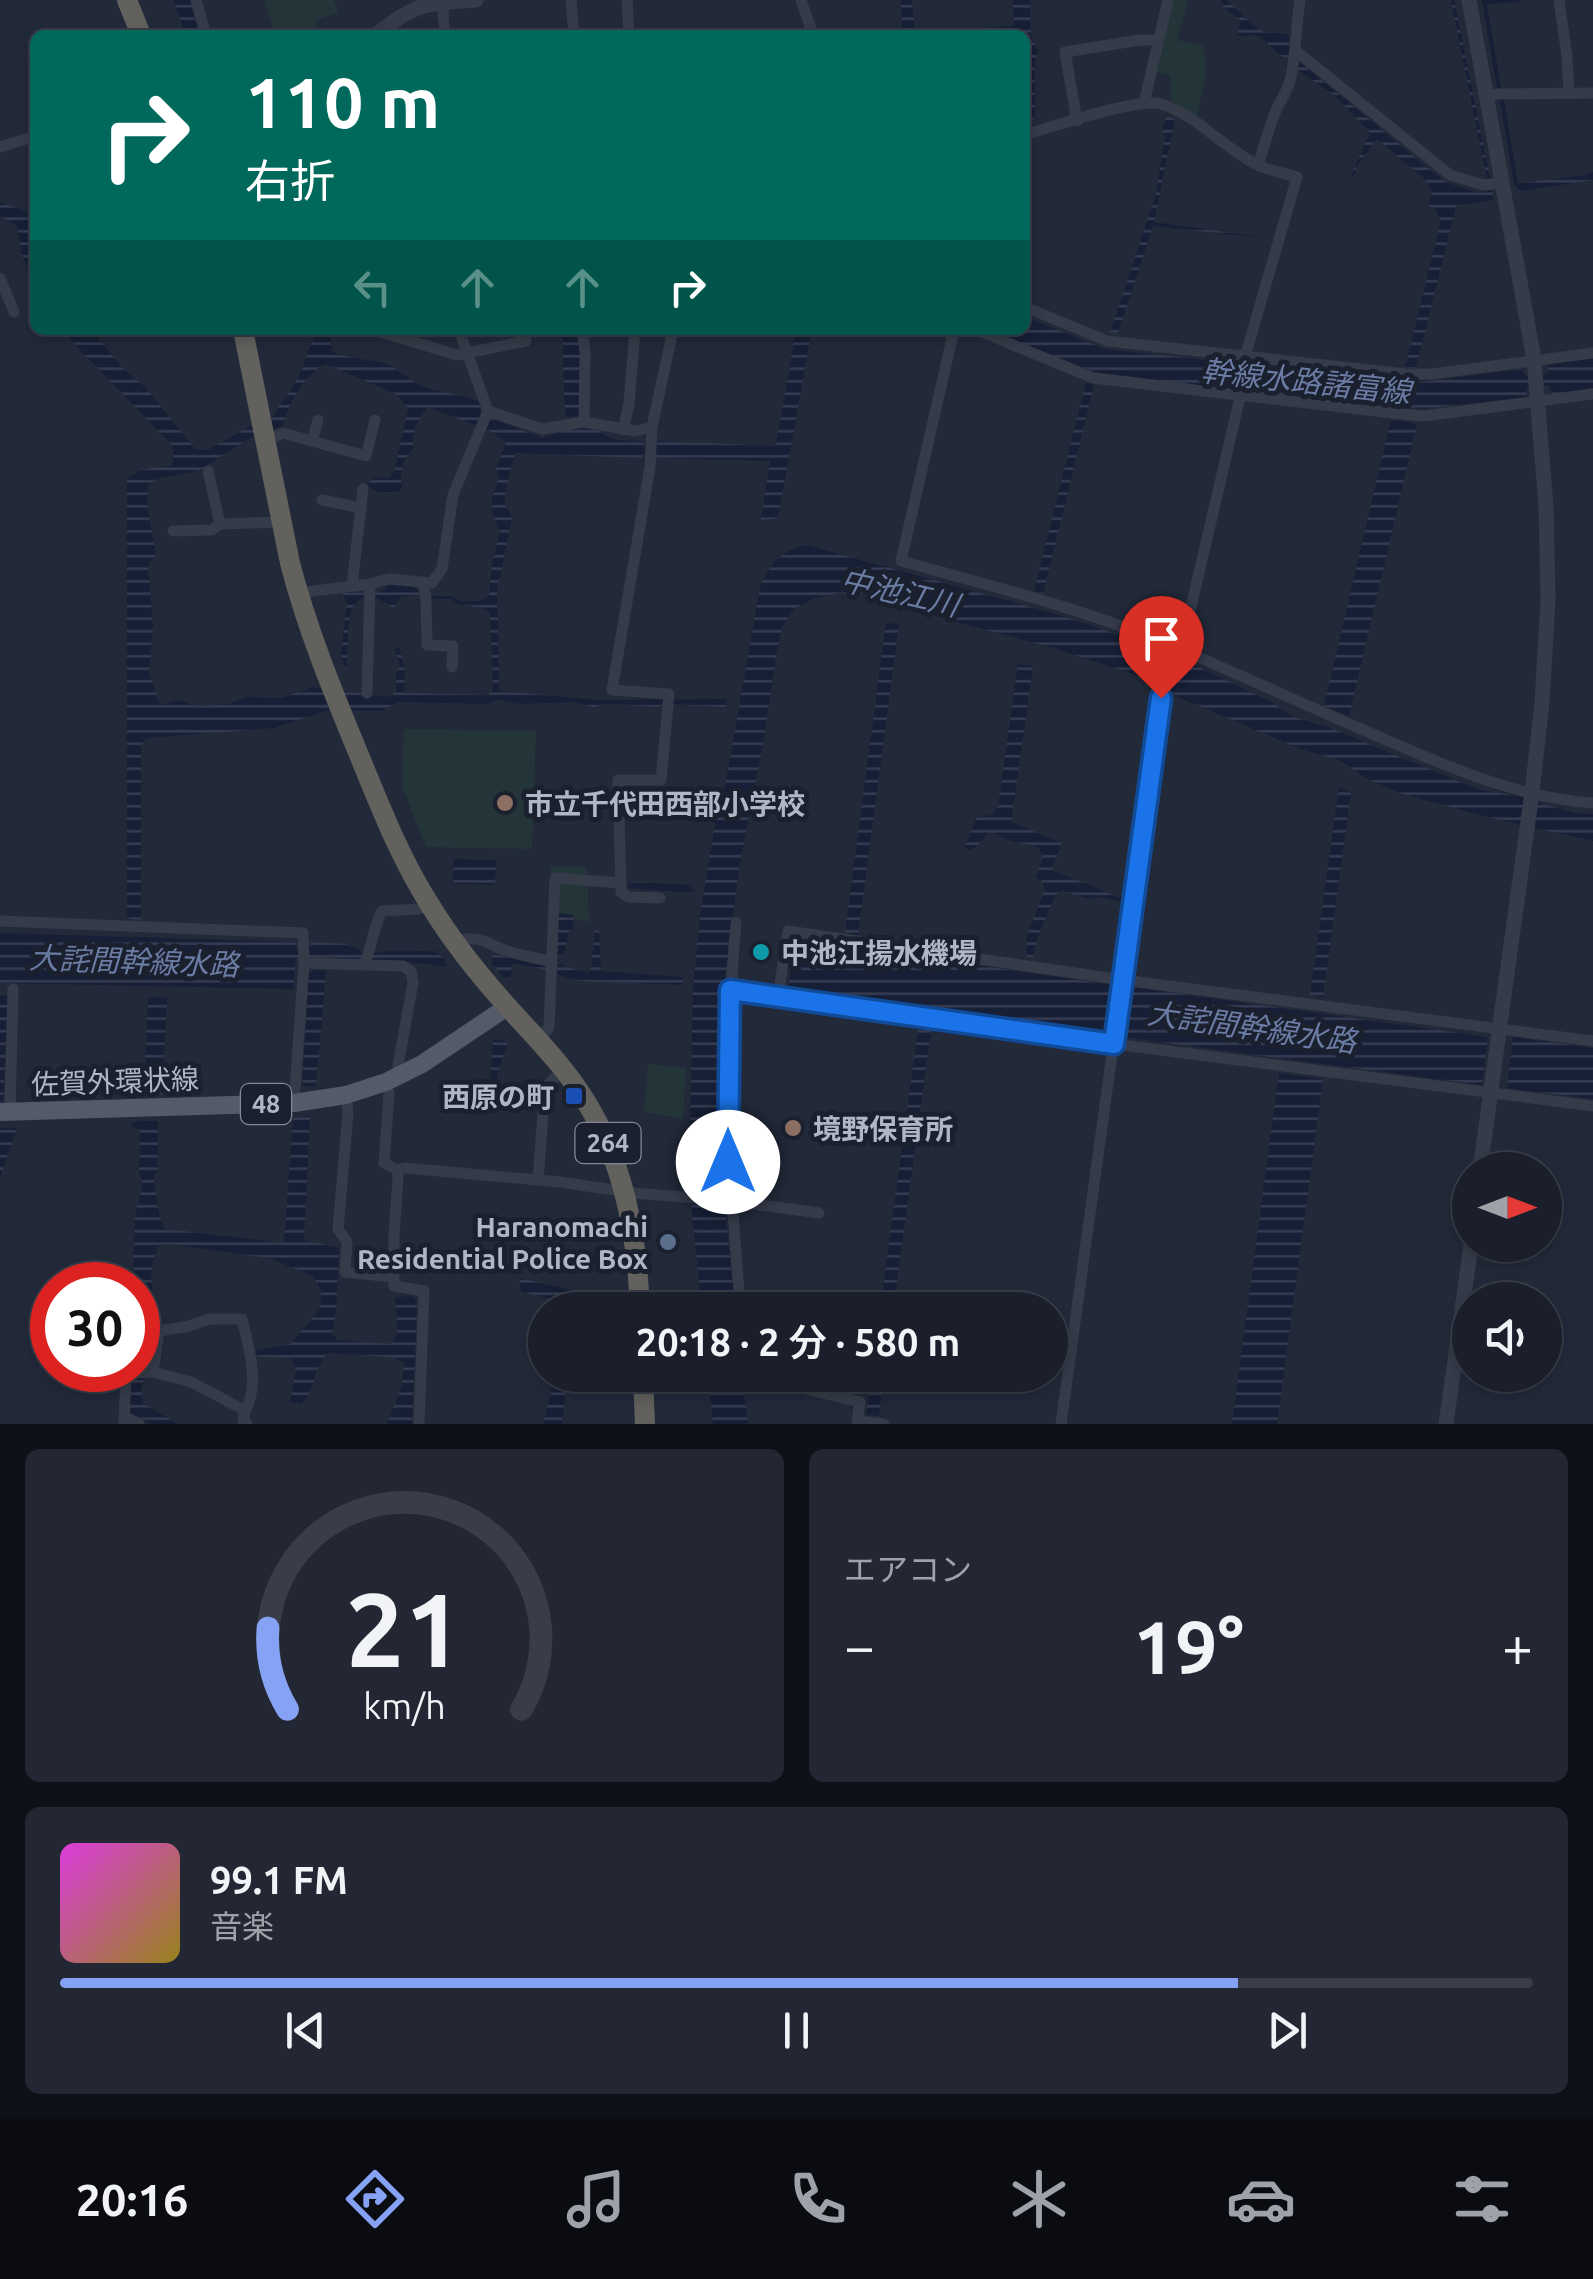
<!DOCTYPE html>
<html lang="ja">
<head>
<meta charset="utf-8">
<style>
	:root { --surface:#1a1f2b; --page:#232733; --text:#f1f3f6; --muted:#9fa2a9; --line:#383d47; --accent:#86a2f5 }
	body { margin:0; font-family:Ubuntu,"Noto Sans JP",sans-serif; background:var(--page); color:var(--text); height:100vh; display:flex; flex-direction:column; font-size:38px; white-space:nowrap }
	* { box-sizing:border-box; margin:0 }
	p { font-size:32px; color:var(--muted) }
	.icon { flex:none; width:55px; height:55px; fill:none; stroke:currentColor; stroke-width:2; stroke-linecap:round; stroke-linejoin:round }
	.map { position:relative; height:1424px; overflow:hidden }
	.drawer { display:flex; flex-direction:column; gap:25px; padding:25px; background:#0e1118; flex:1 }
	.drawer>* { flex:none }
	.top-card { position:absolute; left:30px; top:30px; width:1000px; height:305px; border-radius:15px; box-shadow:0 5px 15px #0003,0 0 0 2px var(--line); background:#00695c; color:#fff; overflow:hidden }
	.needle { width:65px; rotate:90deg }
	.tools { position:absolute; left:1452px; top:1152px; display:grid; gap:20px }
	.tools a { display:grid; place-items:center; width:110px; height:110px; border-radius:50%; background:var(--surface); box-shadow:0 5px 15px #0003,0 0 0 2px var(--line); font-size:50px }
	.speed { position:absolute; left:30px; top:1262px; display:flex; gap:20px; font-size:50px; font-weight:700; text-align:center }
	.speed>* { display:grid; place-content:center; width:130px; height:130px; border-radius:50%; background:var(--surface); box-shadow:0 5px 15px #0003,0 0 0 2px var(--line); line-height:1 }
	.speed .limit { border:15px solid #d22; background:#fff; color:#111 }
	.pin { position:absolute; display:grid; place-items:center; width:85px; height:85px; color:#fff; margin:-102px -42px; border-radius:50% 50% 50% 0; rotate:-45deg; box-shadow:0 0 10px #0007 }
	.pin .icon { rotate:45deg }
	.me { position:absolute; width:110px; margin:-55px; rotate:0deg; stroke-linejoin:round; filter:drop-shadow(0 0 8px #0008) }
	.turn { display:flex; align-items:center; gap:35px; height:210px; padding:0 50px; font-size:45px }
	.turn .icon { width:130px; height:130px; stroke-width:2.5 }
	.turn b { display:block; font-size:70px; line-height:85px }
	.lanes { display:flex; align-items:center; height:95px; padding:0 50px; background:#0003; justify-content:center; gap:50px; direction:ltr }
	.lanes .off { opacity:.35 }
	.big { font-size:75px; font-weight:600; line-height:1.1 }
	.drawer .card { flex:1; display:flex; flex-direction:column; justify-content:center; gap:15px; min-width:0; padding:0 35px; border-radius:15px; background:var(--page) }
	.drawer .dial { align-items:center; gap:0 }
	.dial svg { height:260px; overflow:visible; fill:none; stroke:var(--line); stroke-width:7; stroke-linecap:round; text-anchor:middle }
	.dial text { fill:var(--text); stroke:none }
	.song { display:flex; align-items:center; gap:30px }
	.cover { width:120px; height:120px; border-radius:15px; background:linear-gradient(135deg,hsl(300 70% 55%),hsl(50 70% 35%)) }
	.played { height:10px; border-radius:5px; background:linear-gradient(90deg,var(--accent) 80%,var(--line) 80%) }
	.keys { display:flex; justify-content:space-around; direction:ltr }
	.heat { display:flex; justify-content:space-between; align-items:center; font-size:55px; direction:ltr }
	.drawer .tiles { flex:1; display:grid; gap:25px; grid-template-columns:1fr 1fr }
	.card:last-child { grid-column:span 2 }
	.trip { position:absolute; left:528px; top:1292px; width:540px; height:100px; border-radius:50px; background:var(--surface); box-shadow:0 5px 15px #0003,0 0 0 2px var(--line); font-weight:600; line-height:100px; text-align:center }
	.tab-bar { display:flex; height:160px; justify-content:space-around; align-items:center; background:#0a0c11; color:var(--muted) }
	.tab-bar .icon { width:70px; height:70px }
	.tab-bar .active { color:var(--accent) }
	.tab-bar b { font-size:45px; color:var(--text) }
	.map>svg:first-child { display:block }
</style>
</head>
<body>
<div class="map">
<svg width="1593" height="1424" viewBox="0 0 1593 1424">
	<defs>
		<pattern id="water-rules" width="6" height="5" patternUnits="userSpaceOnUse" patternTransform="scale(2.5)"><rect width="6" height="5" fill="#161f36"/><path d="M0 2.5h6" fill="none" stroke="#363d52"/></pattern>
	</defs>
	<rect width="100%" height="100%" fill="#222939"/>
	<g fill="#24353a">
		<path d="M264,0H334L338,13L315,20L319,35H275Z"/>
		<path d="M1165,0H1188L1177,40L1204,45L1206,75L1197,117L1170,100L1171,76L1153,71Z"/>
		<path d="M404,729L536,731L532,849L426,847L402,786Z"/>
		<path d="M551,866L587,867L589,922L548,913Z"/>
		<path d="M648,1064L686,1068L683,1119L644,1112Z"/>
	</g>
	<g fill="url(#water-rules)" fill-rule="evenodd">
		<path d="M173,0H190L199,35H186Z"/>
		<path d="M901,0H912L915,32L1014,26L1013,0H1030L1031,36L1038,50L1034,67L1035,115L1032,121H1026L1028,81L1025,35H889L898,32L902,25Z"/>
		<path d="M1220,0H1226L1258,29L1264,32L1287,34L1289,37V56L1285,58C1268,49 1263,28 1242,37L1237,34L1241,20L1225,9Z"/>
		<path d="M1451,0H1454L1490,178L1487,179Z"/>
		<path d="M1301,63L1445,182L1479,193L1492,190L1494,200L1456,206L1416,368H1405L1441,221L1436,210L1429,206L1432,192L1426,180L1377,139L1358,164L1354,177L1351,176L1370,132L1334,95L1296,69Z"/>
		<path d="M1166,116L1175,119L1154,222L1272,239L1153,226L1118,333H1110L1156,194L1165,137L1162,130Z"/>
		<path d="M1593,172V180L1522,191L1517,189L1516,184L1585,175Z"/>
		<path d="M0,202L35,215V284L22,255L17,226L0,216Z"/>
		<path d="M1025,317L1105,349L1235,363L1234,367H1238L1236,382L1232,383L1231,390L1095,372L989,330H1025Z"/>
		<path d="M61,330H92L122,368L145,387L195,449L208,450L250,426L273,418C278,403 292,392 299,376C306,360 309,345 319,330H334L330,339L332,352C351,360 368,358 386,364C398,369 408,379 419,385C439,394 460,392 479,402L481,414L543,438L572,428L571,418L566,416C562,387 564,359 562,330H577L581,352L580,415L575,417L576,427L600,431L611,439L644,442V448H656L657,441L776,446L796,330H812L778,518L761,520L770,461L656,458V453L644,452L642,458L515,453L505,493V504L512,518L497,589L499,691L598,700L727,699L726,707L662,704L659,707L608,704L593,707L573,702L519,704L499,700L487,704L397,702L382,711L329,710L274,728L146,738L141,746V920L127,918V479L140,470L172,465L174,455L172,445ZM326,364L396,394L408,408L395,469L390,478H373L367,485L377,492L397,493L402,487C399,472 402,460 413,449C412,432 417,421 428,407L490,431L506,443L496,469L499,477L492,500L493,514L500,531L492,565L489,595L481,601H462L450,596H437L405,584L388,585L381,592L342,593L347,603L341,654L346,671C351,652 339,592 373,597C380,598 387,605 394,608L400,597L417,595L434,599H451L457,604L483,608L490,613L493,688L489,695L404,693L405,671L400,649L394,646L400,666L396,676V691L390,697L312,687L282,698L247,697L228,704L197,706L179,700L160,705L149,673L153,626L148,565L156,555L147,504L148,485L160,478L198,471L255,435L283,426C287,405 306,372 326,364Z"/>
		<path d="M1593,357V388L1552,394L1549,385L1527,388L1526,397L1422,409L1247,391L1248,385H1246L1248,371L1252,372L1253,365L1409,384L1521,369L1526,376L1548,373V363Z"/>
		<path d="M1086,382L1094,385L1043,594L1034,591Z"/>
		<path d="M1391,419L1417,424L1349,716L1324,706Z"/>
		<path d="M807,545L1063,616L1165,651L1271,702L1293,717L1328,727L1477,789L1521,797L1574,813L1593,814V841L1492,818L1402,794L1364,777L1342,761L1300,749L1178,697L1146,678L1053,648L946,619L868,594L838,593L813,599L795,608L782,627L777,650L764,738L739,868L723,995L721,1167L735,1310H702L691,1205L689,1163L693,990L700,915L715,825L711,816L714,794L720,793L725,787L760,587C770,563 780,551 807,545Z"/>
		<path d="M886,623L899,624L858,935L845,933Z"/>
		<path d="M1018,664L1033,666L1011,822L1062,843L1052,870L1126,900L1125,903L1100,897L1089,899L1063,891L1056,894C1047,916 1036,935 1033,958L1026,956L1027,936L1045,889L1042,881L1036,878L1043,857L1038,847L1011,841L994,833H988L977,846L970,850L965,847L977,817L991,815L998,807Z"/>
		<path d="M1339,788L1351,792L1323,997L1310,995Z"/>
		<path d="M454,859L496,860L495,885L453,884Z"/>
		<path d="M632,882L692,885V893L628,888V883Z"/>
		<path d="M559,913L574,915L573,929L568,932L564,956L556,955Z"/>
		<path d="M595,930H599L601,971L683,977V985L580,981L558,975L556,968L562,962L565,967L588,972L591,968Z"/>
		<path d="M0,933L296,942V950L309,949L311,942L346,944L369,955C384,948 417,952 436,951L444,959L447,967L409,962L296,957L293,989L0,983Z"/>
		<path d="M795,939L1113,985L1106,1034L788,991L791,969L785,967L787,953H793Z"/>
		<path d="M493,954L548,966V970L512,963L511,977L504,978L492,964Z"/>
		<path d="M313,970L326,971L316,1087L302,1085L309,974Z"/>
		<path d="M1130,987L1488,1037L1482,1085L1123,1037Z"/>
		<path d="M0,995H8L3,1101H0Z"/>
		<path d="M148,997L167,998L162,1095L144,1096Z"/>
		<path d="M919,1022L932,1024L893,1310H880Z"/>
		<path d="M1513,1037L1593,1048V1099L1507,1088Z"/>
		<path d="M493,1039L508,1042L497,1075L498,1093L494,1098L489,1096Z"/>
		<path d="M1279,1073L1323,1079L1277,1424H1232Z"/>
		<path d="M310,1116L304,1240L339,1248L336,1311L332,1333L337,1340L391,1344L398,1334L395,1298L406,1296L414,1297L417,1304L412,1424H387L402,1386L404,1362L389,1357L328,1353C310,1372 318,1388 301,1404L290,1402L296,1370L292,1359L254,1356L253,1351L290,1344L320,1309L321,1290L313,1276L269,1258L168,1244L159,1246C144,1272 156,1299 155,1327C154,1340 149,1354 146,1367L138,1368V1285H133L135,1215L143,1183L139,1173L140,1132L130,1124L139,1121H158V1169L153,1178C158,1195 156,1214 165,1229L284,1243L293,1118Z"/>
		<path d="M0,1128H17L0,1178Z"/>
		<path d="M519,1278L571,1290L583,1298L581,1310H570L571,1305L521,1291Z"/>
		<path d="M555,1375H568L562,1424H543Z"/>
		<path d="M708,1375H742L748,1424H713Z"/>
		<path d="M871,1375H884L879,1416L866,1415Z"/>
		<path d="M136,1376L144,1379L141,1389L143,1403L177,1424H152L130,1412V1382Z"/>
	</g>
	<g fill="none" stroke-linecap="round" stroke-linejoin="round">
		<g stroke="#161f36" stroke-width="4">
			<path d="M1484,0L1499,88"/>
			<path d="M1485,2L1519,0"/>
			<path d="M1502,100L1516,184"/>
		</g>
		<g stroke="#363b4a" stroke-width="11">
			<path d="M196,0L206,35"/>
			<path d="M445,0L443,14L445,35"/>
			<path d="M571,0L574,35"/>
			<path d="M627,0L629,35"/>
			<path d="M801,0L813,35"/>
			<path d="M1559,0L1567,57L1569,93"/>
			<path d="M1296,51L1450,175L1483,185L1502,183"/>
			<path d="M1487,97L1496,94L1593,93"/>
			<path d="M1144,103L1168,0"/>
			<path d="M1077,121L1065,52L1140,40H1158"/>
			<path d="M1025,135C1051,127 1139,97 1161,104C1194,113 1228,152 1260,166C1271,171 1285,173 1297,177L1245,357L1240,397L1181,650"/>
			<path d="M0,147L35,136"/>
			<path d="M1258,165C1264,148 1268,130 1275,113C1280,101 1289,89 1291,77C1296,52 1296,26 1300,0"/>
			<path d="M0,278L14,312"/>
			<path d="M1025,307L1107,341L1407,374H1431L1593,353"/>
			<path d="M374,330L457,355L526,341L524,330"/>
			<path d="M582,330L585,352L584,422"/>
			<path d="M954,330L901,561C996,587 1091,611 1182,650C1252,680 1321,712 1391,742C1455,770 1522,798 1593,803"/>
			<path d="M977,330L1093,378L1401,414L1424,416L1593,394"/>
			<path d="M488,411L542,429L584,422L635,431L652,427"/>
			<path d="M623,430L629,404L635,330"/>
			<path d="M266,441L283,433L366,456L375,420"/>
			<path d="M312,441L318,420"/>
			<path d="M208,471L220,524"/>
			<path d="M322,500L361,508"/>
			<path d="M173,531L212,530L220,524L281,522"/>
			<path d="M423,583L426,599L427,645L453,646L452,667"/>
			<path d="M352,585L363,489"/>
			<path d="M298,593L370,584L389,579L432,583L442,569L453,495L488,411L459,330"/>
			<path d="M367,693L370,584"/>
			<path d="M660,898L628,897L621,892L618,780H661L669,694L612,690L650,467L652,427L673,330"/>
			<path d="M0,921L303,933L304,963L294,1103"/>
			<path d="M736,923C724,1053 728,1180 741,1310"/>
			<path d="M454,941C483,934 485,944 510,952C524,956 538,958 552,962"/>
			<path d="M304,963L403,966L411,971L413,983L398,1065L399,1075"/>
			<path d="M364,965C372,947 373,928 382,911L419,909L429,904"/>
			<path d="M730,990L1114,1044L1593,1106"/>
			<path d="M778,997L788,931L1123,980L1593,1041"/>
			<path d="M538,1039L549,1028L555,878L620,883"/>
			<path d="M386,1082L389,1094L384,1163L397,1170L405,1168L560,1182L634,1193L732,1201L819,1213"/>
			<path d="M346,1095L348,1113L338,1229L347,1242L345,1272L393,1277"/>
			<path d="M10,1112L13,989"/>
			<path d="M397,1170L398,1178L394,1236V1286L424,1291L419,1424"/>
			<path d="M538,1180L545,1088L563,1070"/>
			<path d="M153,1372L191,1382L244,1410"/>
			<path d="M747,1375L860,1402L857,1421L884,1424"/>
			<path d="M124,1417L139,1424"/>
			<path d="M124,1424L126,1373L153,1372L159,1331L189,1326L209,1319H242C248,1344 257,1373 250,1399C247,1408 244,1413 243,1422L247,1424"/>
			<path d="M1061,1424L1161,699"/>
		</g>
		<g stroke="#363b4a" stroke-width="15">
			<path d="M1469,0L1534,359L1546,506L1548,600L1542,703L1532,792L1480,1170"/>
			<path d="M376,35C415,3 427,3 476,0"/>
			<path d="M1446,1424L1471,1245"/>
		</g>
		<path stroke="#545a6a" stroke-width="18" d="M0,1112L294,1103L346,1095L386,1082L422,1064L507,1007"/>
		<g stroke="#62615e" stroke-width="20">
			<path d="M127,0L141,35"/>
			<path d="M243,330L290,563C307,629 333,692 359,755C380,806 400,858 430,905C452,941 480,976 508,1007C535,1037 564,1066 585,1100C625,1164 637,1237 640,1310"/>
			<path d="M643,1375L645,1424"/>
		</g>
	</g>
	<g fill="none" stroke-linecap="round" stroke-linejoin="round">
		<g stroke="#114b97" stroke-width="25">
			<path id="route" d="M728,1162L730,990L1114,1044L1161,698"/>
		</g>
		<use href="#route" stroke="#1a73e8" stroke-width="18"/>
	</g>
	<g fill="#8d6e63" stroke="#1b202e" stroke-width="4">
		<circle cx="505" cy="803" r="10"/>
		<circle cx="793" cy="1128" r="10"/>
	</g>
	<circle fill="#0f9aa8" stroke="#1b202e" stroke-width="4" cx="761" cy="952" r="10"/>
	<rect fill="#1a4fb4" stroke="#1b202e" stroke-width="4" x="564" y="1086" width="20" height="20" rx="5"/>
	<circle fill="#5c6f8a" stroke="#1b202e" stroke-width="4" cx="668" cy="1242" r="10"/>
	<g text-anchor="middle" dominant-baseline="central" stroke-width="10" stroke-linejoin="round" paint-order="stroke">
		<g fill="#1b202e" stroke="#848998" stroke-width="2.5">
			<rect x="241" y="1084" width="50" height="40" rx="8"/>
			<rect x="575.5" y="1123" width="65" height="40" rx="8"/>
		</g>
		<g font-size="25" font-weight="bold" fill="#b1b6c6">
			<text x="266" y="1104">48</text>
			<text x="608" y="1143">264</text>
		</g>
		<g font-size="28" font-weight="bold" fill="#b1b6c6" stroke="#1b202e" text-anchor="start">
			<text x="525" y="803">市立千代田西部小学校</text>
			<text x="781" y="952">中池江揚水機場</text>
			<text x="554" y="1096" text-anchor="end">西原の町</text>
			<text x="813" y="1128">境野保育所</text>
			<text x="648" y="1226" text-anchor="end">Haranomachi<tspan x="648" dy="32">Residential Police Box</tspan></text>
		</g>
		<g font-size="28" fill="#b1b6c6" stroke="#1b202e">
			<text transform="translate(115 1081) rotate(-2)">佐賀外環状線</text>
		</g>
		<g font-size="30" font-style="italic" fill="#6a7ba4" stroke="#1b202e">
			<text transform="translate(1306 381) rotate(6)">幹線水路諸富線</text>
			<text transform="translate(900 592) rotate(13)">中池江川</text>
			<text transform="translate(134 961) rotate(2)">大詫間幹線水路</text>
			<text transform="translate(1252 1027) rotate(8)">大詫間幹線水路</text>
		</g>
	</g>
</svg>
<div class="tools">
<a><svg class="needle" viewBox="-14 -14 28 28"><path d="M0-13l5 13h-10z" fill="#e53935"/><path d="M0 13l5-13h-10z" fill="#9fa2a9"/></svg></a>
<a><svg class="icon" aria-label="sound" viewBox="0 0 24 24"><path d="M4 9h4l5-4v14l-5-4H4zM17 9q2 3 0 6"/></svg></a>
</div>
<div class="speed"><div class="limit">30</div></div>
<div class="pin" style="left:1161px;top:698px;background:#d93025"><svg class="icon" aria-label="arrive" viewBox="0 0 24 24"><path d="M6 21V4h12l-3 4 3 4H6"/></svg></div>
<svg class="me" style="left:728px;top:1162px" viewBox="-20 -20 40 40"><circle r="19" fill="#fff"/><path d="M0-13L10 11 0 6-10 11z" fill="#1a73e8"/></svg>
<div class="trip">20:18 · 2 分 · 580 m</div>
<div class="top-card">
<div class="turn"><svg class="icon" aria-label="right" viewBox="0 0 24 24"><path d="M7 20v-9h11M14 6l5 5-5 5"/></svg><div><b>110 m</b>右折</div></div>
<div class="lanes"><svg class="icon off" aria-label="left" viewBox="0 0 24 24"><path d="M17 20v-9H6M10 6l-5 5 5 5"/></svg><svg class="icon off" aria-label="ahead" viewBox="0 0 24 24"><path d="M12 20V5M6 11l6-6 6 6"/></svg><svg class="icon off" aria-label="ahead" viewBox="0 0 24 24"><path d="M12 20V5M6 11l6-6 6 6"/></svg><svg class="icon" aria-label="right" viewBox="0 0 24 24"><path d="M7 20v-9h11M14 6l5 5-5 5"/></svg></div>
</div>
</div>
<section class="drawer">
<div class="tiles">
<div class="card dial"><svg viewBox="0 0 100 80">
<path d="M14 69A42 42 0 1 1 86 69"/>
<path d="M14 69A42 42 0 0 1 8 44" stroke="#86a2f5"/>
<text x="50" y="56" font-size="32" font-weight="700">21</text>
<text x="50" y="72" font-size="11">km/h</text>
</svg></div>
<div class="card"><p>エアコン</p>
<div class="heat"><a>−</a><b class="big">19°</b><a>+</a></div>
</div>
<div class="card">
<div class="song"><i class="cover"></i><div><b>99.1 FM</b><p>音楽</p></div></div>
<div class="played"></div>
<div class="keys"><svg class="icon" aria-label="previous" viewBox="0 0 24 24"><path d="M18 5L8 12l10 7zM5 5v14"/></svg><svg class="icon" aria-label="pause" viewBox="0 0 24 24"><path d="M8 5v14M16 5v14"/></svg><svg class="icon" aria-label="next" viewBox="0 0 24 24"><path d="M6 5l10 7-10 7zM19 5v14"/></svg></div>
</div>
</div>
</section>
<nav class="tab-bar">
<b>20:16</b>
<svg class="icon active" aria-label="directions" viewBox="0 0 24 24"><path d="M12 3l9 9-9 9-9-9zM9 14v-3h6M13 9l2 2-2 2"/></svg>
<svg class="icon" aria-label="music" viewBox="0 0 24 24"><path d="M9 18V5l10-2v13"/><circle cx="6" cy="18" r="3"/><circle cx="16" cy="16" r="3"/></svg>
<svg class="icon" aria-label="phone" viewBox="0 0 24 24"><path d="M5 4h4l2 5-3 2q2 4 5 5l2-3 5 2v4C11 20 4 13 5 4z"/></svg>
<svg class="icon" aria-label="climate" viewBox="0 0 24 24"><path d="M12 3v18M4 7l16 10M4 17L20 7"/></svg>
<svg class="icon" aria-label="car" viewBox="0 0 24 24"><path d="M5 17H2v-5l4-1 3-4h7l3 4 3 1v5h-3M9 17h6M6 11h13"/><circle cx="7" cy="17" r="2"/><circle cx="17" cy="17" r="2"/></svg>
<svg class="icon" aria-label="filters" viewBox="0 0 24 24"><path d="M4 7h16M4 17h16"/><circle cx="9" cy="7" r="2"/><circle cx="15" cy="17" r="2"/></svg>
</nav>
</body>
</html>
